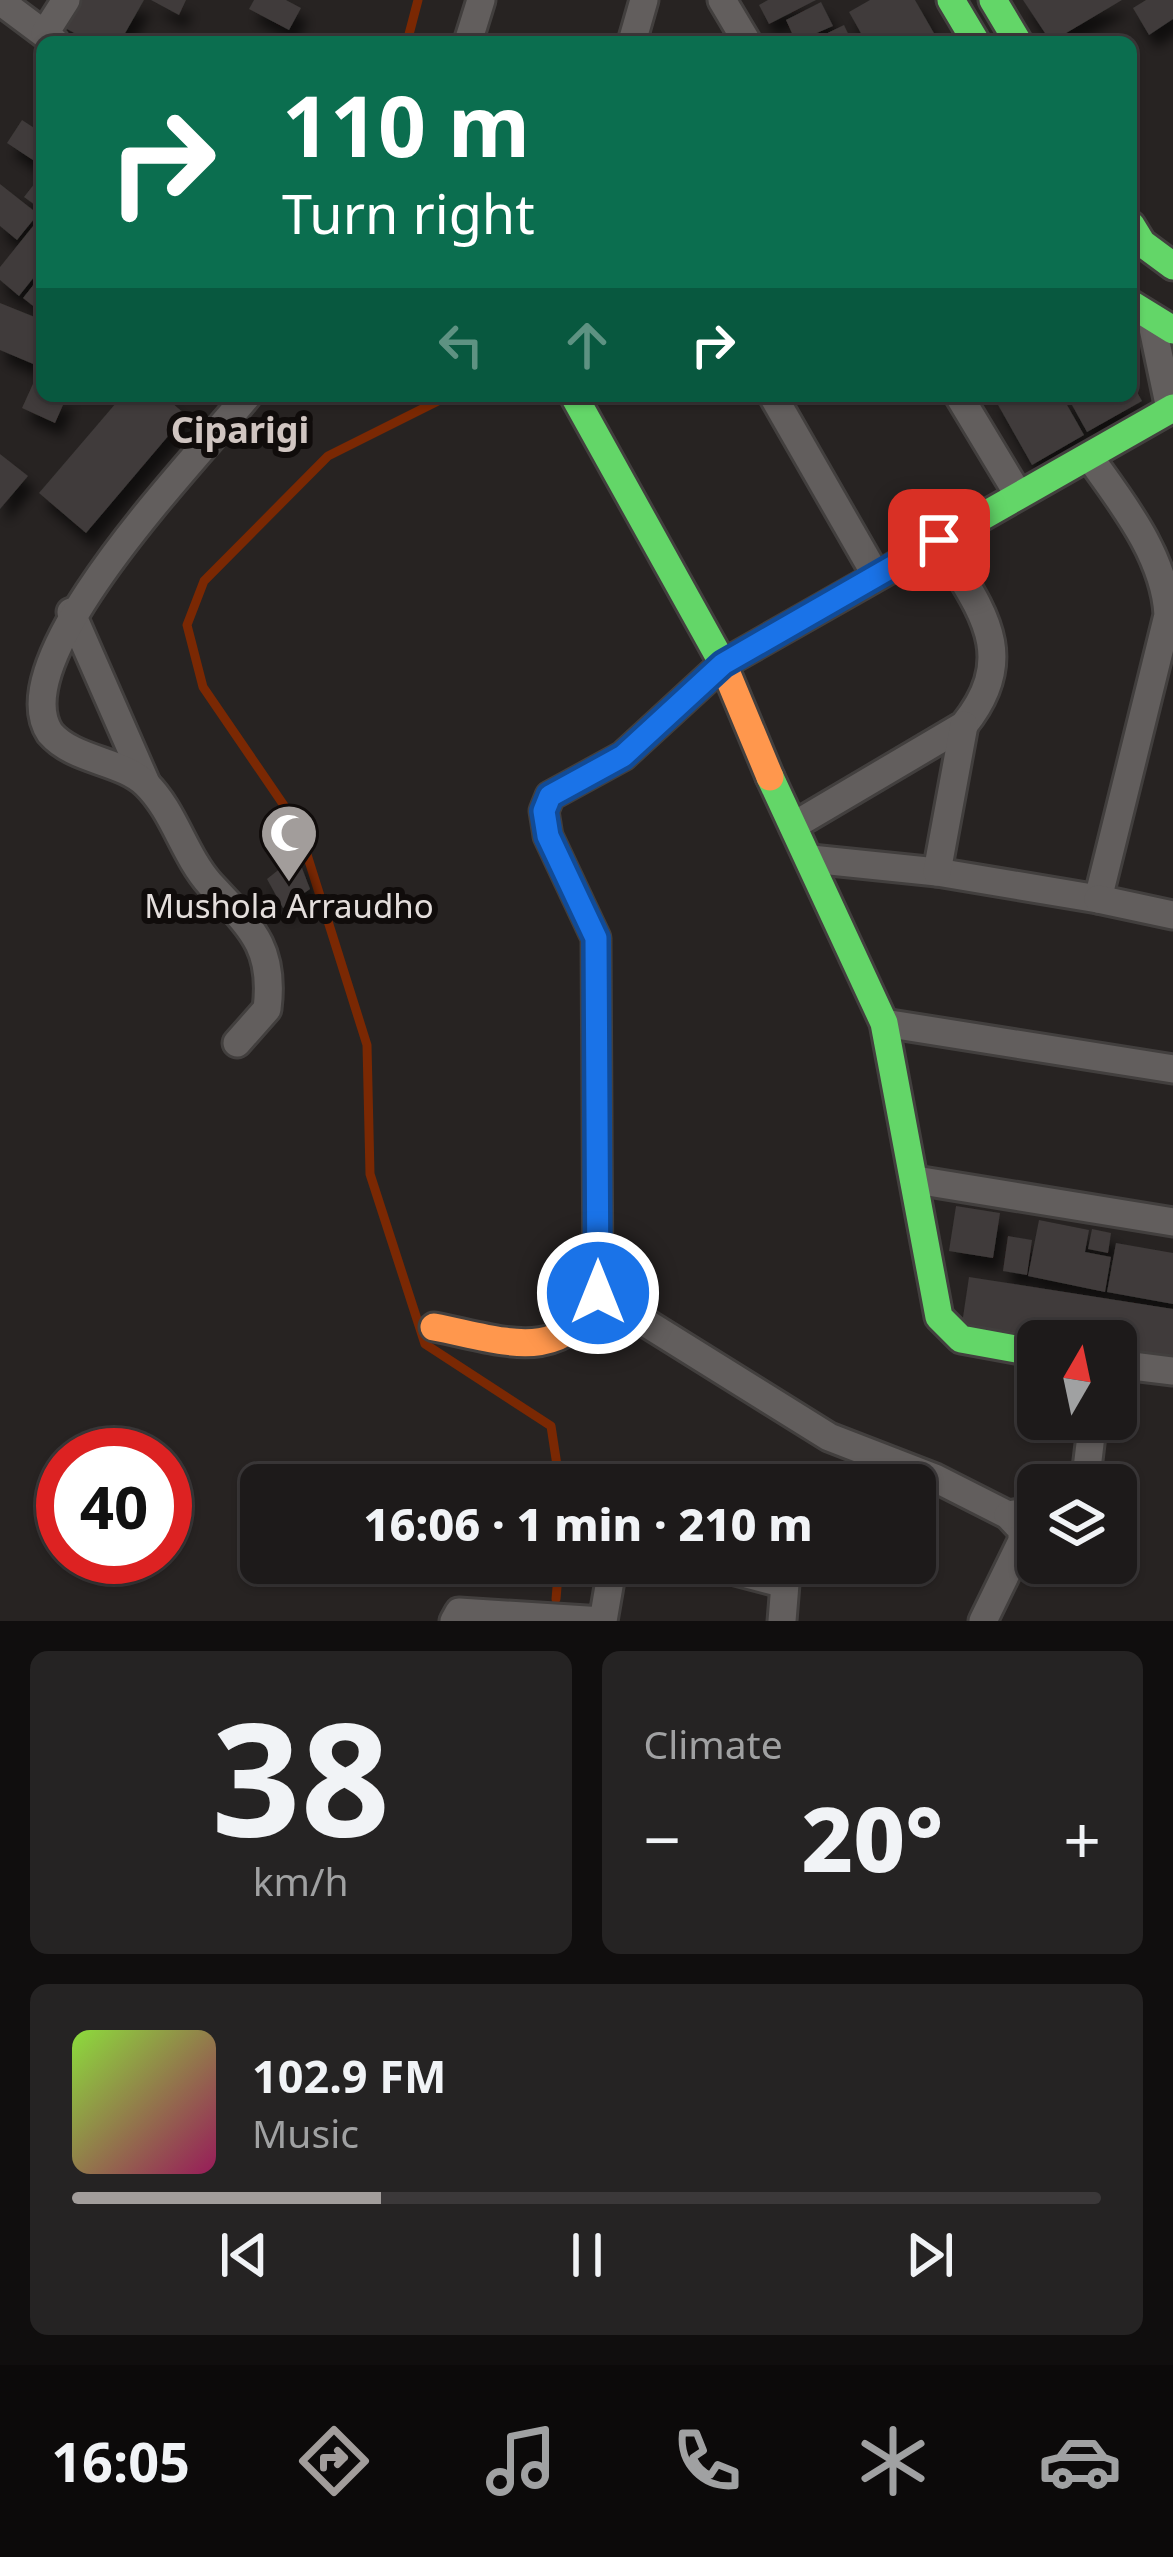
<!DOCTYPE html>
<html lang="en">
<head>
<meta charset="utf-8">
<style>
	:root { --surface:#1d1a1a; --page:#252323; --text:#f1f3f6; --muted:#a0a1a2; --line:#3b3839; --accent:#a29d9b }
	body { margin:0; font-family:"Noto Sans",sans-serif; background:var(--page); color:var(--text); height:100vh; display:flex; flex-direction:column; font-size:45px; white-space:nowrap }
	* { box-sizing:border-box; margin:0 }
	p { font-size:39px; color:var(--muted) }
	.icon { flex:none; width:66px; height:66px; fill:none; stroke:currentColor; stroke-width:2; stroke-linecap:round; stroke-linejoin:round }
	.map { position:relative; height:1621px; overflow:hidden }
	.sheet { display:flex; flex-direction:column; gap:30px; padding:30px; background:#100e0e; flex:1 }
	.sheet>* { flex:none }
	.top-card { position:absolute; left:36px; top:36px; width:1101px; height:366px; border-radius:18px; box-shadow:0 3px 9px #0004,0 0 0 3px var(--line); background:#0b6e4f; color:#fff; overflow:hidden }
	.needle { width:78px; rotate:9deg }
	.controls { position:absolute; left:1017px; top:1320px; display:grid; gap:24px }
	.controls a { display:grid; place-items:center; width:120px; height:120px; border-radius:18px; background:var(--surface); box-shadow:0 3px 9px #0004,0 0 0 3px var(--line); font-size:60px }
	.speed { position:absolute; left:36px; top:1428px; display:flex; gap:24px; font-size:60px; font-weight:700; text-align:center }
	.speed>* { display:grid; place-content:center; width:156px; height:156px; border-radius:50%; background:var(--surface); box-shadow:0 3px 9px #0004,0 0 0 3px var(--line); line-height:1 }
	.speed .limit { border:18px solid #d22; background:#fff; color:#111 }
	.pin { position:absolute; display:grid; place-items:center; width:102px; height:102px; color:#fff; margin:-51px; border-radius:24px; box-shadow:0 6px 18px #0006 }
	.me { position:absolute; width:132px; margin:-66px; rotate:0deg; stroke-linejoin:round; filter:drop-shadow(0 0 9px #0008) }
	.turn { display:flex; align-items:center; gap:42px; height:252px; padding:0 48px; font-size:54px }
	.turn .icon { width:156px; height:156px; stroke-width:2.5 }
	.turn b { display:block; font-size:84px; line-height:102px }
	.lanes { display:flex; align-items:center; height:114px; padding:0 48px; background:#0003; justify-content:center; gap:60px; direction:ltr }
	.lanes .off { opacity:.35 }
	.big { font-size:90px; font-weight:800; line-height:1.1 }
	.sheet .tile { flex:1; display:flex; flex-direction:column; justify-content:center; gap:18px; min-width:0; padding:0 42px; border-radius:18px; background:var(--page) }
	.sheet .dial { align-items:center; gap:0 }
	.dial b { font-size:156px; line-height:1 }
	.song { display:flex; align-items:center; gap:36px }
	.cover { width:144px; height:144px; border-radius:18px; background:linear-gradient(135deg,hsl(90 70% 55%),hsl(330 70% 35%)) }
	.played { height:12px; border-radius:6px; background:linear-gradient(90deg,var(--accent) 30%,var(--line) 30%) }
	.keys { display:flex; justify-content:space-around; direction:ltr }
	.heat { display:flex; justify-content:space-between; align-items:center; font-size:66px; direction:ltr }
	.sheet .tiles { flex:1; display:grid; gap:30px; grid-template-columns:1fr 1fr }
	.tile:last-child { grid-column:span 2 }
	.trip { position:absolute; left:240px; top:1464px; width:696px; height:120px; border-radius:18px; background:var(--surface); box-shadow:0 3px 9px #0004,0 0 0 3px var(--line); font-weight:800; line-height:120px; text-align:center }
	.dock { display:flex; height:192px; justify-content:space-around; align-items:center; background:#0c0a0a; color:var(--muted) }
	.dock .icon { width:84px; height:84px }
	.dock .on { color:var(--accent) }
	.dock b { font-size:54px; color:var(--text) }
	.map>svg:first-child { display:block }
</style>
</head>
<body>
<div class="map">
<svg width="1173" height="1621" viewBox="0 0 1173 1621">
	<defs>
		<filter id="shadow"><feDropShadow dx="7" dy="13" stdDeviation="6" flood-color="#0009"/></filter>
	</defs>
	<rect width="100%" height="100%" fill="#272322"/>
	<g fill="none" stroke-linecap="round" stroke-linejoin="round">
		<g stroke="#7a2803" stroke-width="9">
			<path d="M407,42L418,0"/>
			<path d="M448,396L328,456L204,581L187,625L203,687L298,826L367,1045L370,1174L425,1344L551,1426L560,1485"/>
			<path d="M556,1599L559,1563"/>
		</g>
	</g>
	<g fill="#3f3b3a" filter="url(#shadow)">
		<path d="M74,0H144L120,42H90L60,25Z"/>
		<path d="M151,0H186L179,15Z"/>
		<path d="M254,0H286L301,8L289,30L249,9Z"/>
		<path d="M768,0H816L769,24L759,5Z"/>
		<path d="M870,0H915L939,42H866L849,12Z"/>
		<path d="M1023,0H1122L1051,42Z"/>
		<path d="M1146,0H1173V19L1149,35L1133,8Z"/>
		<path d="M821,2L833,26L796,42L786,20Z"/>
		<path d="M844,25L852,42H809Z"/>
		<path d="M22,120L42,133V166L7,143Z"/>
		<path d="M42,174V210L24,197Z"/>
		<path d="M0,184L38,214L17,240L0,226Z"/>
		<path d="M42,215V267L19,296L0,280V267Z"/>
		<path d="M42,274V313L23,298Z"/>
		<path d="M0,303L42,320L38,366L0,350Z"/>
		<path d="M42,364V396H67L55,423L22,408Z"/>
		<path d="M1131,381L1142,401L1087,432L1067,396H1131Z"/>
		<path d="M122,396H164L186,415L86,533L39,493Z"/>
		<path d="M993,396H1062L1084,435L1032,465Z"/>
		<path d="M0,454L28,476L0,509Z"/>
		<path d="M297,855L310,889L283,908L267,879Z"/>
		<path d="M956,1206L1000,1213L993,1258L949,1251Z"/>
		<path d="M1039,1220L1089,1230L1085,1252L1111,1257L1105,1292L1028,1276Z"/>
		<path d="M1092,1229L1111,1233L1108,1253L1088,1249Z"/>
		<path d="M1008,1236L1032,1240L1027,1275L1003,1271Z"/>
		<path d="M1116,1243L1173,1253V1304L1107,1292Z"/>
		<path d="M969,1277L1173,1309V1357L1116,1348V1341H1070L962,1324Z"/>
	</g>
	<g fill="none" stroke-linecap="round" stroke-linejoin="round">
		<g stroke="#423f3e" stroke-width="33">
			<g id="street">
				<path d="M722,0L747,42"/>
				<path d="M0,1L55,42"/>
				<path d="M45,33L66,0"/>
				<path d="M468,42L481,0"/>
				<path d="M632,42L644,0"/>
				<path d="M1151,319L1170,409"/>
				<path d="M773,396L874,572"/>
				<path d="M959,396L1018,494"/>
				<path d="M71,612L146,783"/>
				<path d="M793,826L964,725C1022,653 978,607 939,540"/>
				<path d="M811,859L937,872L1098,899L1168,615C1165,557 1123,504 1090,458"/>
				<path d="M937,872L964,725"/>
				<path d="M1098,899L1173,915"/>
				<path d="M884,1023L1173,1069"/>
				<path d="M237,1043L267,1009C275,946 250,927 210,884C184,855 174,811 146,784C121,760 74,761 50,733C0,658 201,454 247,396"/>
				<path d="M916,1180L1173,1222"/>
				<path d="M598,1293L829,1437L935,1478L1008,1515L1022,1530V1541L983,1621"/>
				<path d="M1116,1364L1173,1371"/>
				<path d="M1085,1485L1093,1419"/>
				<path d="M1008,1515L1038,1510"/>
				<path d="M705,1563L785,1584L782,1621"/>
				<path d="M454,1621L459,1612L603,1621L613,1563"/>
			</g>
		</g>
		<g stroke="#423f3e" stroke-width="33">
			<g id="fast">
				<path d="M951,0L976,42"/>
				<path d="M993,0L1018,42"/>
				<path d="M1131,225L1142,243L1173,266"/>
				<path d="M1131,304L1173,330"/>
				<path d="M574,396L723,664L1173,408"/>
				<path d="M770,777L884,1023L939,1317L961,1339L1038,1353"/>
			</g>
		</g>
		<g stroke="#423f3e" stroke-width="33">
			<path id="slow" d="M434,1327C499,1339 564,1368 598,1293L596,938L548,836L544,811L550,796L623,756L723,664L770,777"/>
		</g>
		<use href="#street" stroke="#625e5d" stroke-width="27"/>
		<use href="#fast" stroke="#63d668" stroke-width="27"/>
		<use href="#slow" stroke="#ff974d" stroke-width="27"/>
	</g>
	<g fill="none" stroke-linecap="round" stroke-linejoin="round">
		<g stroke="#114b97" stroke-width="30">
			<path id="route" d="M598,1293L596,938L548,836L544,811L550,796L623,756L723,664L939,540"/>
		</g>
		<use href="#route" stroke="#1a73e8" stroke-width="21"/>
	</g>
	<defs>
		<g id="mosque-pin" transform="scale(3)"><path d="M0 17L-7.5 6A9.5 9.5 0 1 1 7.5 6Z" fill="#a29d9b" stroke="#100c0b"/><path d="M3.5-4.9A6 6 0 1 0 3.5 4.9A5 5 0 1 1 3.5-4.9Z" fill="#fff"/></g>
	</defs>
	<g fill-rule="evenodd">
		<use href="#mosque-pin" x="289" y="833"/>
	</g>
	<g text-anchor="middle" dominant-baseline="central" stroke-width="12" stroke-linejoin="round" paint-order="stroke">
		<g font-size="33" fill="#e4dedc" stroke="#100c0b">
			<text x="289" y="905">Mushola Arraudho</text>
		</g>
		<g font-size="36" font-weight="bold" fill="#d0c5c1" stroke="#100c0b">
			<text x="240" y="429">Ciparigi</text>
		</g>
	</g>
</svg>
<div class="controls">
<a><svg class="needle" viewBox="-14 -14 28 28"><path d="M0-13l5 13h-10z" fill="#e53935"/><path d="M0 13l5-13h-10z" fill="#a0a1a2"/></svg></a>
<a><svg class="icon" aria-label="layers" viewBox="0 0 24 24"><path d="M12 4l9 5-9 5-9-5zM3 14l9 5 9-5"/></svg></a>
</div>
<div class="speed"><div class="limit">40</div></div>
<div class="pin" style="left:939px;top:540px;background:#d93025"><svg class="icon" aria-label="arrive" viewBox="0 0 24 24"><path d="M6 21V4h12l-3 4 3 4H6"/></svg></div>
<svg class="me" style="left:598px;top:1293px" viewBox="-20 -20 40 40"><circle r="17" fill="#1a73e8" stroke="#fff" stroke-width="3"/><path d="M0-11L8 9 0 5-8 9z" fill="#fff"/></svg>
<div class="trip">16:06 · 1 min · 210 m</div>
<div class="top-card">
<div class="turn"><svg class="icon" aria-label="right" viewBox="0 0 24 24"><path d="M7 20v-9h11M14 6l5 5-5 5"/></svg><div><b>110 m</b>Turn right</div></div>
<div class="lanes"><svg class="icon off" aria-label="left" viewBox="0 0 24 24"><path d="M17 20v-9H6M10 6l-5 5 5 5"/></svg><svg class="icon off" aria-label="ahead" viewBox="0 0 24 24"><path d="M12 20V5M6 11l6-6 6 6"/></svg><svg class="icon" aria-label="right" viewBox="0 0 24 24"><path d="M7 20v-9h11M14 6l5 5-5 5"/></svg></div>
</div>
</div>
<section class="sheet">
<div class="tiles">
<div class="tile dial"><b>38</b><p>km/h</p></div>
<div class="tile"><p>Climate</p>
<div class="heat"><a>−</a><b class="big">20°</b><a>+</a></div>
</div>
<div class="tile">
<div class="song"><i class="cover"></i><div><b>102.9 FM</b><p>Music</p></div></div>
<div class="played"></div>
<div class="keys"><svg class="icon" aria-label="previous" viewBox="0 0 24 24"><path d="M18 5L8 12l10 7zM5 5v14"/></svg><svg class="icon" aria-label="pause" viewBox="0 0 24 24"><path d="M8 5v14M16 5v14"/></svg><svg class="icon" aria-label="next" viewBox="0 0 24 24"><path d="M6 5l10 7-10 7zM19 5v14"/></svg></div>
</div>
</div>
</section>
<nav class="dock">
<b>16:05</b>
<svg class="icon on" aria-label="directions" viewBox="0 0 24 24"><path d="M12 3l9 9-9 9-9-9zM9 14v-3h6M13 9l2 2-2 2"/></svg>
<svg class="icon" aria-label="music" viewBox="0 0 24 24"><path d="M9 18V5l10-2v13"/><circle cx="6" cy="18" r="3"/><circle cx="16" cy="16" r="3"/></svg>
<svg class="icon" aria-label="phone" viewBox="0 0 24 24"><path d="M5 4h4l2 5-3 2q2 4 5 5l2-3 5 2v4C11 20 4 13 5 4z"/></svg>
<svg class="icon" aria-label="climate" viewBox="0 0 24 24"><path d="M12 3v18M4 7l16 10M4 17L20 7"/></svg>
<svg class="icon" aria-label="car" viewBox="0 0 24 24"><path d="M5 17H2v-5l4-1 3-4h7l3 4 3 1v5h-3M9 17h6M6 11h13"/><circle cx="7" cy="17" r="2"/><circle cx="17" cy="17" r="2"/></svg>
</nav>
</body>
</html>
